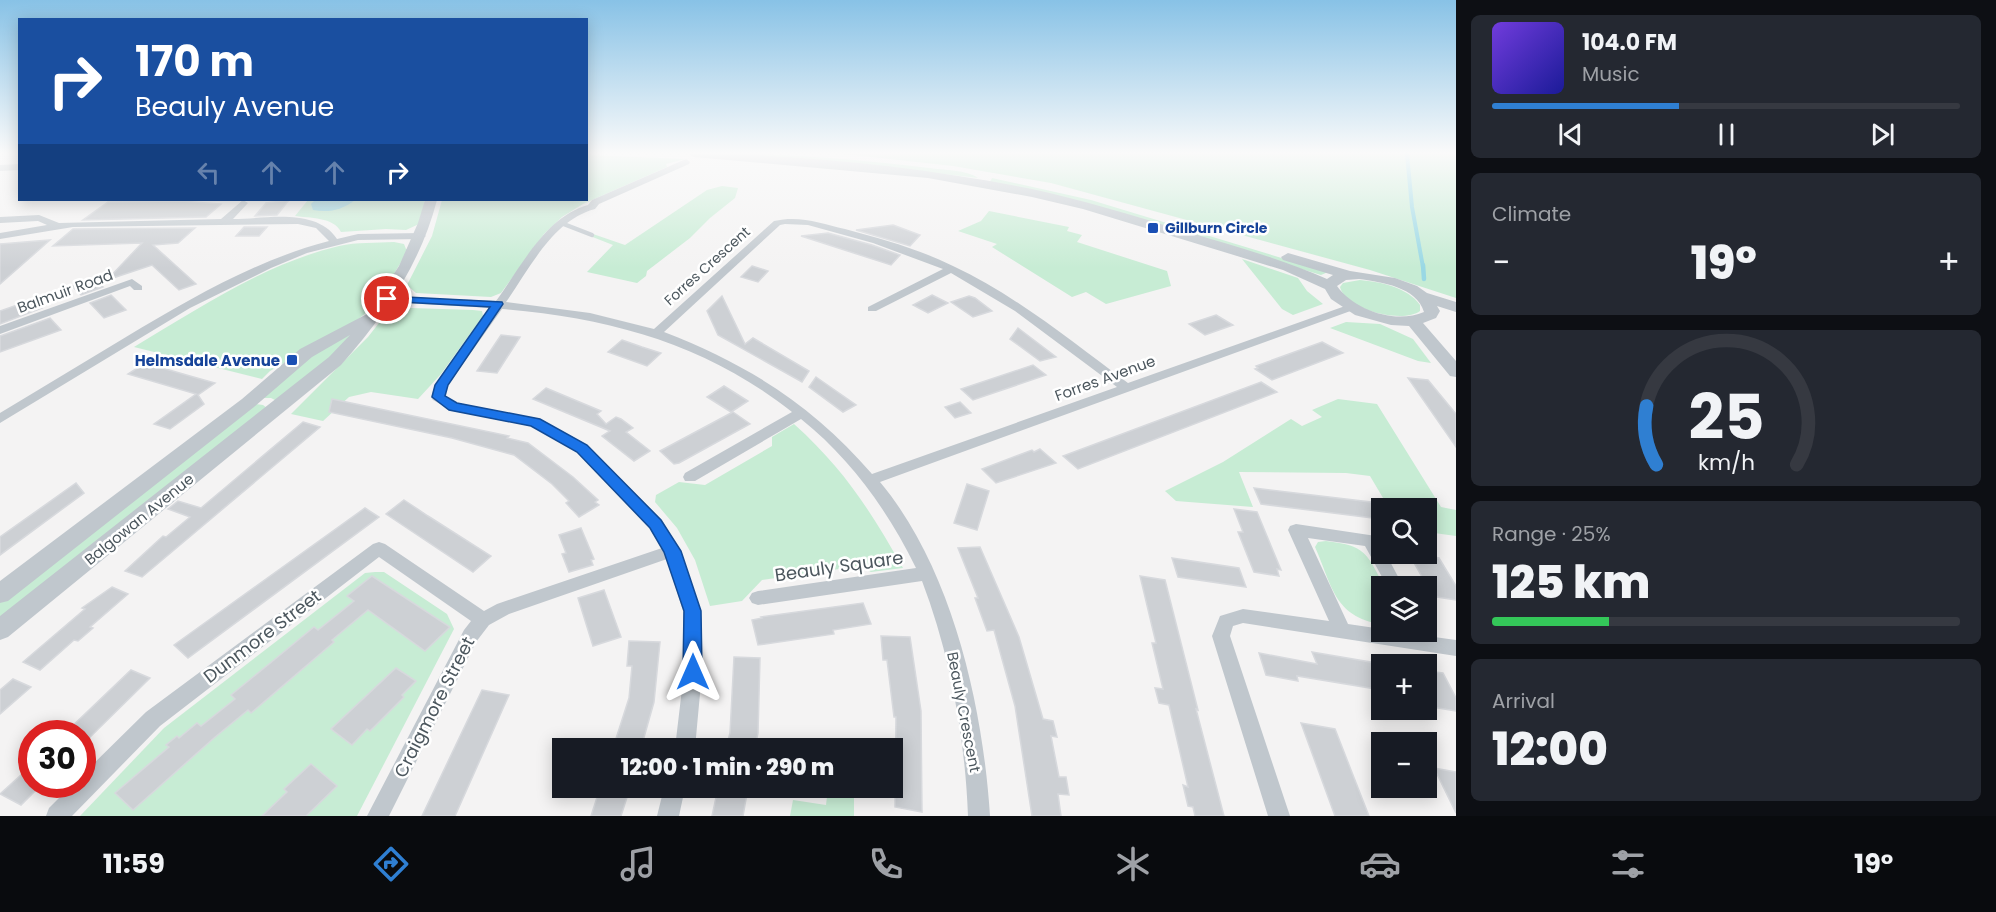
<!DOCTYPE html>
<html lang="en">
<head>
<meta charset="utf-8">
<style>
	:root { --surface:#171b24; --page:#242831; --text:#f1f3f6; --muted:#9ea1a6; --line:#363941; --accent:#2f7fd2 }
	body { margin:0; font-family:Poppins,sans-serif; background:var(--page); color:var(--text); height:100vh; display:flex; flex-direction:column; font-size:22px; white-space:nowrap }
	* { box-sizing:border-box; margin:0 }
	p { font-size:20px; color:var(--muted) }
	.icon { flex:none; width:33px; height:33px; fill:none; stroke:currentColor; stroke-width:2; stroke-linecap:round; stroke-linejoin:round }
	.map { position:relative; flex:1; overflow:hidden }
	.details { display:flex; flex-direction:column; gap:15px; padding:15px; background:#0d0f14; width:540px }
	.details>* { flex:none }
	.guide { position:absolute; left:18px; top:18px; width:570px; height:183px; border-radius:0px; box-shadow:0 3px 15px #0003; background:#1a4fa0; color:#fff; overflow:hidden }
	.buttons { position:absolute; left:1371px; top:498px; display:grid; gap:12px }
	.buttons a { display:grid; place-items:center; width:66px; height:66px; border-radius:0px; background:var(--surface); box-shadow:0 3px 15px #0003; font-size:30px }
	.speed { position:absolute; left:18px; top:720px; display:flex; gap:12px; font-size:30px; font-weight:700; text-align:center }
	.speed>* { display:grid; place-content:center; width:78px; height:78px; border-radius:50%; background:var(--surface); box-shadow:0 3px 15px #0003; line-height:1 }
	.speed .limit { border:9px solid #d22; background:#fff; color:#111 }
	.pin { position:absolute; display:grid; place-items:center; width:51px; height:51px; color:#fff; margin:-26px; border:3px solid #fff; border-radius:50%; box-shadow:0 2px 6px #0007 }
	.me { position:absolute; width:66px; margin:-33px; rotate:0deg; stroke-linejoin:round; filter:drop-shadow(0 0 4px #0008) }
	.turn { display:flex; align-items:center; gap:21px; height:126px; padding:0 18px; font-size:27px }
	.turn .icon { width:78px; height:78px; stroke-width:2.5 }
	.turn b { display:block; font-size:42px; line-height:51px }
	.lanes { display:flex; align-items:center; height:57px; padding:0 18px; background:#0003; justify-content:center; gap:30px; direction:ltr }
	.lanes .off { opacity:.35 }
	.big { font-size:45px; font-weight:800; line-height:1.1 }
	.details .widget { flex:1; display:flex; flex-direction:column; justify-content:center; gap:9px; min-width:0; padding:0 21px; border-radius:9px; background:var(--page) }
	.details .dial { align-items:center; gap:0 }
	.dial svg { height:156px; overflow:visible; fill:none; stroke:var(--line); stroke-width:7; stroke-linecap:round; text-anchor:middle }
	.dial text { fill:var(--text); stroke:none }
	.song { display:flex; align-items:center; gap:18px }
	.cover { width:72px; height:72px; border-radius:9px; background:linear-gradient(135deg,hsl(260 70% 55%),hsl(240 70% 35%)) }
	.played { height:6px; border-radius:3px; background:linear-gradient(90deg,var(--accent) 40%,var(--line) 40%) }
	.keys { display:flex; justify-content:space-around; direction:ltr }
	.heat { display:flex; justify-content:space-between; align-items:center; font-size:33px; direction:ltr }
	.charge { height:9px; border-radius:4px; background:linear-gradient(90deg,#34c759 25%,var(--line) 0) }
	.trip { position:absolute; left:552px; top:738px; width:351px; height:60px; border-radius:0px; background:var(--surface); box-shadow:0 3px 15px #0003; font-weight:800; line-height:60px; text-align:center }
	.tab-bar { display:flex; height:96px; justify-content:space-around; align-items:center; background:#090b0e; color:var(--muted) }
	.tab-bar .icon { width:42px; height:42px }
	.tab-bar .selected { color:var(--accent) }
	.tab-bar b { font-size:27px; color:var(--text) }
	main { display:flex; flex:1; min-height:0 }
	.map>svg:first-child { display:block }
</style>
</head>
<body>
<main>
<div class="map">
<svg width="1456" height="816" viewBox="0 0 1456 816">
	<rect width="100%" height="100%" fill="#f4f3f3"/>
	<g fill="#c7ecd4">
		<path d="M728,154C795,154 863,160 929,168C943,170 967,170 978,178L875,166Z"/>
		<path d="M844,154H1456V298L1370,270L1051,183L953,166Z"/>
		<path d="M587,155L685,159L666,164L667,167L583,204L562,217L544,234L501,293L491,297L416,293L407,285L432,236L442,200H586Z"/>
		<path d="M992,178L1091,200L1328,272L1321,275L1088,204L990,182Z"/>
		<path d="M722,186L738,188L735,198L710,218L690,238L647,271L646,276L637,283L587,272L613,245L590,236L593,234L625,245L707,190Z"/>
		<path d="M308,200H425L419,224L406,230L386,229L341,232C334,217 309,218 295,216Z"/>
		<path d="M989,211L1069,227L1067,231L1082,235L1077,242L1167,271L1171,286L1106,304L1086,292L1072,297L992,247L997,244L958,231L981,221Z"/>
		<path d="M394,242L404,244L406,249H409L375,305L355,322L270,371L262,379L134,347C198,309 266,263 339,246C357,242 376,243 394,242Z"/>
		<path d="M1242,259L1298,278L1307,291L1323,304L1293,315L1282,309Z"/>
		<path d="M1360,280C1381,282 1407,287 1420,305V311C1403,324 1345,310 1340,287L1343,283Z"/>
		<path d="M411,308L473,310L482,311L483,316L441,374L418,399L371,392L349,397L323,421L291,414L368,337L386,314Z"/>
		<path d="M1346,322L1380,324L1413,339L1431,363L1418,361L1330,328Z"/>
		<path d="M356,328L330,359L279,402L271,398H259L307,356Z"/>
		<path d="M1338,399L1377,404L1441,507L1456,510V536L1427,532L1426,508H1389L1370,476L1346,473L1239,472L1253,507L1176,501L1165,491L1223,462L1291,419L1302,426L1322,417L1312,410Z"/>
		<path d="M256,404L263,405L267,408L0,625V599Z"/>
		<path d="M794,424C844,469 870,510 903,568L871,572L860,566L762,580L742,601L710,606L695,560L677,528L655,502L656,495L679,482L705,485L772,446V437Z"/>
		<path d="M1326,541C1366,546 1366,552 1384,586H1382L1381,624C1334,617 1332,585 1315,547L1318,542Z"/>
		<path d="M375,572H384L447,614L454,629L357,816H80L164,728L365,573Z"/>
		<path d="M828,788H854V816H790L793,800L826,805Z"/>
	</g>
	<path fill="#99d8e4" d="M315,200H355C342,210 329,213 313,210L311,204Z"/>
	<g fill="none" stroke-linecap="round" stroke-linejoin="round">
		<path stroke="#99d8e4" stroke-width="4" d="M1407,154L1412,207L1423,267"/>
		<path stroke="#99d8e4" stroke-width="4.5" d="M1423,265L1424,279"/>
	</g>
	<g fill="#cdd0d4" stroke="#d7d9dd" stroke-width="1.5">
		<path d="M289,200L277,215L255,216L266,203Z"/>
		<path d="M181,201L221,204L206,217L83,220L108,202Z"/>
		<path d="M893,225L920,235L910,246L856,230Z"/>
		<path d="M244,227H267L259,236H236Z"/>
		<path d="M195,228L178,243L153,245L196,284L179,290L152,265L107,280L142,243L53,246L73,229Z"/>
		<path d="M828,233L872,245L900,255L891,265L801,236Z"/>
		<path d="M50,240L0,284V244Z"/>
		<path d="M752,266L768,271L758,282L741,277Z"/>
		<path d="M94,278L103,287L81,295L72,286Z"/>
		<path d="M111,295L126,310L104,318L90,303Z"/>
		<path d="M932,295L948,303L928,313L913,305Z"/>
		<path d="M722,296L745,344L753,338L809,371L802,382L718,335L707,311Z"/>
		<path d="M969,296L975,298L992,311L973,317L951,302Z"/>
		<path d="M34,299L42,308L0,324V311Z"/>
		<path d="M1216,315L1233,325L1205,335L1189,324Z"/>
		<path d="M50,318L61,330L0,352V336Z"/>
		<path d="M1018,328L1056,357L1040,361L1010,339Z"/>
		<path d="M501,335L520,337L497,373L477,371Z"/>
		<path d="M622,340L642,347L661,353L647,366L608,352Z"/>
		<path d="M1322,342L1343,353L1272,380L1255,369L1258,368L1256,366Z"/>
		<path d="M145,363L190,376L215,383L198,395L204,404L170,429L154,424L196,394L128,374Z"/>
		<path d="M1033,365L1046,375L973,400L961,389Z"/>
		<path d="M816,377L856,405L843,412L809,387Z"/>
		<path d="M1408,378L1428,380L1456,414V447Z"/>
		<path d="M1261,382L1277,392L1078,469L1063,456Z"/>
		<path d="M724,386L748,401L731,412L707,397Z"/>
		<path d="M546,388L601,411L597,414L606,424L616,417L621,419L633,428L626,432L650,451L634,461L602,436L610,431L533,399Z"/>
		<path d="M332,399L509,436L507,438L528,443L573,477L598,500L595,502L599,505L579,517L566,503L569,501L552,484L514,455L452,438L329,412Z"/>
		<path d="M960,402L971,413L955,418L945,407Z"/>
		<path d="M733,412L750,424L679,463L674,464L660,451Z"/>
		<path d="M303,422L320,427L142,577L125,571L163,536L166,537L190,517L168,509L178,501L201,508Z"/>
		<path d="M1040,449L1056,463L996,483L982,469L1032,450L1034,452Z"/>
		<path d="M76,483L84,493L0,555V537Z"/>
		<path d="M967,484L989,491L977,530L954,523Z"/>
		<path d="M1254,488L1371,502L1381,519L1261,504Z"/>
		<path d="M404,500L428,516L491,556L473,572L386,514Z"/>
		<path d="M365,508L379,517L188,658L174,645Z"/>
		<path d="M1234,509L1257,512L1281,570L1277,569L1279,576L1254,572L1238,532H1243Z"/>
		<path d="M581,528L594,559L591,560L593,565L569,572L562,554L566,553L559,535Z"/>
		<path d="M980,547L1019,637L1043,719L1053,721L1057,737L1051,736L1059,777H1066L1069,795L1058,794L1061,816H1032L1015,706L994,630L987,631L975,598H978L958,548Z"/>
		<path d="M1409,554H1432L1434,557L1439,558L1456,586V600L1437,597L1434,590L1429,589Z"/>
		<path d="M1172,558L1239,568L1246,587L1178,577Z"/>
		<path d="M372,576L450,627L425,651L368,610L332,640L334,642L251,713L248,710L214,738L133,810L115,793L169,747L166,745L177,736L179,738L197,723L201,726L235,699L231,695L274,660L314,627L318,630L354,601L347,596Z"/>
		<path d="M1140,576L1165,580L1198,710L1196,709L1224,816H1195L1193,807L1188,806L1183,785L1188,787L1169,705L1159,703L1155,688L1163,689L1152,643H1156Z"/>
		<path d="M112,587L128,594L90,627L93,628L78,641L74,640L40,670L23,662L85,609L82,608Z"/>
		<path d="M604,590L621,637L593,646L578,598Z"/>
		<path d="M863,603L871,624L833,630L834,634L758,645L752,620L762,618L761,617Z"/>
		<path d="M881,636L910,637L921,711L922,812L895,807L896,717H894L887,660H883Z"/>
		<path d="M629,641L660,642L654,702L641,748H613L629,698L632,666H627Z"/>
		<path d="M1312,652L1382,664V690L1297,676L1298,681L1266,675L1259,653L1317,664Z"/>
		<path d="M734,657L760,658L758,733L755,748H726L730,733Z"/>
		<path d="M396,668L416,681L402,695L404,697L370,731L367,729L352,745L331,729Z"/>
		<path d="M131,670L150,678L82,745V734H64Z"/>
		<path d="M1426,671L1443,673L1456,698V711L1432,707L1426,696Z"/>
		<path d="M13,679L31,687L0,714V690Z"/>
		<path d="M482,690L509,695L455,816H422Z"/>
		<path d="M1301,723L1335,729L1369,816H1335Z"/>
		<path d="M311,764L337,786L306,816H262L287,792L284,789Z"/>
		<path d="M32,765V784H42L21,805L0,794Z"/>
		<path d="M1434,768L1456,772V813Z"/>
		<path d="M600,788H630L621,816H591Z"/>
		<path d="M718,788H748L743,816H712Z"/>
	</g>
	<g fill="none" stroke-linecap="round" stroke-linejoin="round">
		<path stroke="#c0c7cd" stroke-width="4.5" d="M561,223L592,235"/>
		<g fill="#c0c7cd" fill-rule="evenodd">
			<path d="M686,159L690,162L689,164L599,204L595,209C553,220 530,268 506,302L590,313L654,329L774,221C799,215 821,223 845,229C882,239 919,249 953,266C1017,296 1072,342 1128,383L1348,305H1356L1358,307L1356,309L880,482C952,568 983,706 990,816H968C965,737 950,654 922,581L758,605L752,603L749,598L752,593L758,591L916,568C888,511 851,459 801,419L695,481H685L683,477L685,473L792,412C706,344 610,318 502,309L448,385L445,396L457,403L540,419L587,445L662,520L680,551L701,611L702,672L695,748H675L684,672L683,611L667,559L509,614L489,625L476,642L389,816H367L464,630L471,621L379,557L160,726L72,816H46L49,808L73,784H82V775L146,712L373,544L379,542L385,544L484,611L497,604L662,548L650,528L577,451L531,426L453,411L433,400L431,397L435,385L491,308L387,302L381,299L387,296L496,301C521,267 545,217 588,205L592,200ZM785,224L808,225L873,243L943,269L868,307V311H876L951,273L1015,311L1117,387L872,474C814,406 747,364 664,332L780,225Z"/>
			<path d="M243,200L248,203L233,219C265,219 316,207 337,239L358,234L421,233L426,236L421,239L358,240L307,253L271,268L190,308L0,423V413C42,388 84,362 126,337C190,299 256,260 329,241L316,228L298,224L73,227L0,239V233L47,225L38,221L0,223V217L39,215L59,223L221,219Z"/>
			<path d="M132,279L142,286V290H134L130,286L0,334V326Z"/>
			<path d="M1296,524L1376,536L1382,546V554H1386L1403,586H1387L1365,546L1308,538L1348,624L1382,629V632H1398L1456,640V656L1243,623L1233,626L1230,636L1290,816H1268L1212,636L1220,616L1243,609L1329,621L1288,530L1290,526Z"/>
			<path d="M664,788H685L679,816H657Z"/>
		</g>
		<g fill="#c0c7cd" fill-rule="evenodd">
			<path d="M689,154C800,154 922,167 1032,189C1082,200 1131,215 1181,230C1230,245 1280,258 1327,279L1333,275L1283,260L1281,257L1288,253L1350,271L1395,278L1417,286L1427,293L1456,302V312L1437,306L1440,311L1436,318L1423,323L1456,361V377L1450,376L1409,326L1391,325L1355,315L1331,299L1325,289L1283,270L1083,209L1032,197L928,178L694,157ZM1359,279C1381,282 1417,287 1424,312C1396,324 1355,311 1337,286L1346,280Z"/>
			<path d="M20,164V170L0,171V165Z"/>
			<path d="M425,200H437C420,265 385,315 341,365L8,637L0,640V616L329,357L350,335L312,357L254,407L8,601L0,603V581L242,399L300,349L367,314L399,266L418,223Z"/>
		</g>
	</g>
	<linearGradient id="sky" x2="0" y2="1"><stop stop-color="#88c2e6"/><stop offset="0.57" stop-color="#fafafa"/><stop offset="1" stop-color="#fafafa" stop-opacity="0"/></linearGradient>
	<rect width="1456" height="268" fill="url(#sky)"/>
	<path fill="#1a73e8" stroke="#114b97" stroke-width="1.5" d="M387,296L502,302L503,304L448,385L445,396L457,403L540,419L587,445L661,520L681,551L701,611L702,672L699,678L693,681L686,678L683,672L684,611L664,552L650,528L577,452L531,426L449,410L432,397L435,385L490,307L383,301L381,299Z"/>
	<g fill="#1a4fb4" stroke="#fff" stroke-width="2">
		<rect x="1147" y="222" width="12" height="12" rx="3"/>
		<rect x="286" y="354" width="12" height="12" rx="3"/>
	</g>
	<g text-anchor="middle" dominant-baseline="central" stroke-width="5" stroke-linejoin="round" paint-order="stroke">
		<g font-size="14" font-weight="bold" fill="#164399" stroke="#fff" text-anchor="start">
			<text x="1165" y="228">Gillburn Circle</text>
		</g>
		<g font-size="14" fill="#4c575e" stroke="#fff">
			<text transform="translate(707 266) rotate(-42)">Forres Crescent</text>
		</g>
		<g font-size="15" fill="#4c575e" stroke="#fff">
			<text transform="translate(65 291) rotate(-20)">Balmuir Road</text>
			<text transform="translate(1105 378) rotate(-20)">Forres Avenue</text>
			<text transform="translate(139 519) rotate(-39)">Balgowan Avenue</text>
			<text transform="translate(964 712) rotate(79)">Beauly Crescent</text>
		</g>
		<g font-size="15" font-weight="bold" fill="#164399" stroke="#fff" text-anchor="end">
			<text x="280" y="360">Helmsdale Avenue</text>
		</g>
		<g font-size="18" fill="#4c575e" stroke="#fff">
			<text transform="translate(839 566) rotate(-8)">Beauly Square</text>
			<text transform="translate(262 636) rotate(-37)">Dunmore Street</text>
			<text transform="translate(434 707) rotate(-63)">Craigmore Street</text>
		</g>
	</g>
</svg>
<div class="buttons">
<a><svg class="icon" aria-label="search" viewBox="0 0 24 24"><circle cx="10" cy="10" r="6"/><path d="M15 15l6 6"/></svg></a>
<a><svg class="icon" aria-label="layers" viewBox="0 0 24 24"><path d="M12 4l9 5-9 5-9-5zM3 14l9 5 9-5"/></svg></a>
<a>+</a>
<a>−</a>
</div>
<div class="speed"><div class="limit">30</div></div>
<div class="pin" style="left:387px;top:299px;background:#d93025"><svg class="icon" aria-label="arrive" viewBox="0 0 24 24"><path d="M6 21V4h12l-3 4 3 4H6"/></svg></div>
<svg class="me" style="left:693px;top:672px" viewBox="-20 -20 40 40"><path d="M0-17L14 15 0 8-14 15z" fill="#1a73e8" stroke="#fff" stroke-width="4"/></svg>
<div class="trip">12:00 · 1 min · 290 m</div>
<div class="guide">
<div class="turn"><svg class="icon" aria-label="right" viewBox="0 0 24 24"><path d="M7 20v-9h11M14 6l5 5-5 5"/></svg><div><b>170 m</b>Beauly Avenue</div></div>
<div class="lanes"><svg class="icon off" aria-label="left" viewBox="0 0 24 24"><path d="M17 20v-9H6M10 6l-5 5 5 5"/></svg><svg class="icon off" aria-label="ahead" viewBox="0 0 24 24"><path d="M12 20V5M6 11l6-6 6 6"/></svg><svg class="icon off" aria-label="ahead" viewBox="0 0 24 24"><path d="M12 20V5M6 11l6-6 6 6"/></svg><svg class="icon" aria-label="right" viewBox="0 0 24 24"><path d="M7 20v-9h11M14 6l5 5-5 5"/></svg></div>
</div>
</div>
<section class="details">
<div class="widget">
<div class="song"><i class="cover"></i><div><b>104.0 FM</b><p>Music</p></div></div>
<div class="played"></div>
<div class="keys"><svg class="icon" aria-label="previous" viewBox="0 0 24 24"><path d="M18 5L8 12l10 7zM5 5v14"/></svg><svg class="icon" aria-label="pause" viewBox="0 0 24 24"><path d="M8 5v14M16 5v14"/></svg><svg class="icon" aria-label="next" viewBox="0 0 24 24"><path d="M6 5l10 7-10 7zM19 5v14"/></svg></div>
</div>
<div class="widget"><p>Climate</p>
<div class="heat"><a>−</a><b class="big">19°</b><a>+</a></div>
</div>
<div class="widget dial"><svg viewBox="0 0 100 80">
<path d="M14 69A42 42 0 1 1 86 69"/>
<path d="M14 69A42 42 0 0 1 9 39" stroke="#2f7fd2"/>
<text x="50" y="56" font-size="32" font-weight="700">25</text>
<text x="50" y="72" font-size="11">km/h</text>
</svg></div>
<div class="widget"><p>Range · 25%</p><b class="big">125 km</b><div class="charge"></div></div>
<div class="widget"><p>Arrival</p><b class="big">12:00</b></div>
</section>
</main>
<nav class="tab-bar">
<b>11:59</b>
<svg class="icon selected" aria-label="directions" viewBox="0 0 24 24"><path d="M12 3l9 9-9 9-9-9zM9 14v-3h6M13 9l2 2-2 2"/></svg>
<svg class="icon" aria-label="music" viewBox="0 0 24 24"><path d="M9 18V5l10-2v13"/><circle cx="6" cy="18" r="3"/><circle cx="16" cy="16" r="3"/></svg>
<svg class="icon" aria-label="phone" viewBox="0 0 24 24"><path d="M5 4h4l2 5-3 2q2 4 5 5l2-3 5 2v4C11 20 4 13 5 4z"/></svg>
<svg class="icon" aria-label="climate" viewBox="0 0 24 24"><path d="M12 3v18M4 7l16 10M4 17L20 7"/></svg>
<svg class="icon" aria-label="car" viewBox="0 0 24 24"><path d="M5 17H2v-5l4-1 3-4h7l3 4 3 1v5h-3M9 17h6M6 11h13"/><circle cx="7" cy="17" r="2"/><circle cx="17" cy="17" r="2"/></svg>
<svg class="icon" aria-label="filters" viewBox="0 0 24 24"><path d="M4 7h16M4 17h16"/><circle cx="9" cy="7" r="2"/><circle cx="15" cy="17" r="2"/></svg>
<b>19°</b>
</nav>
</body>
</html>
